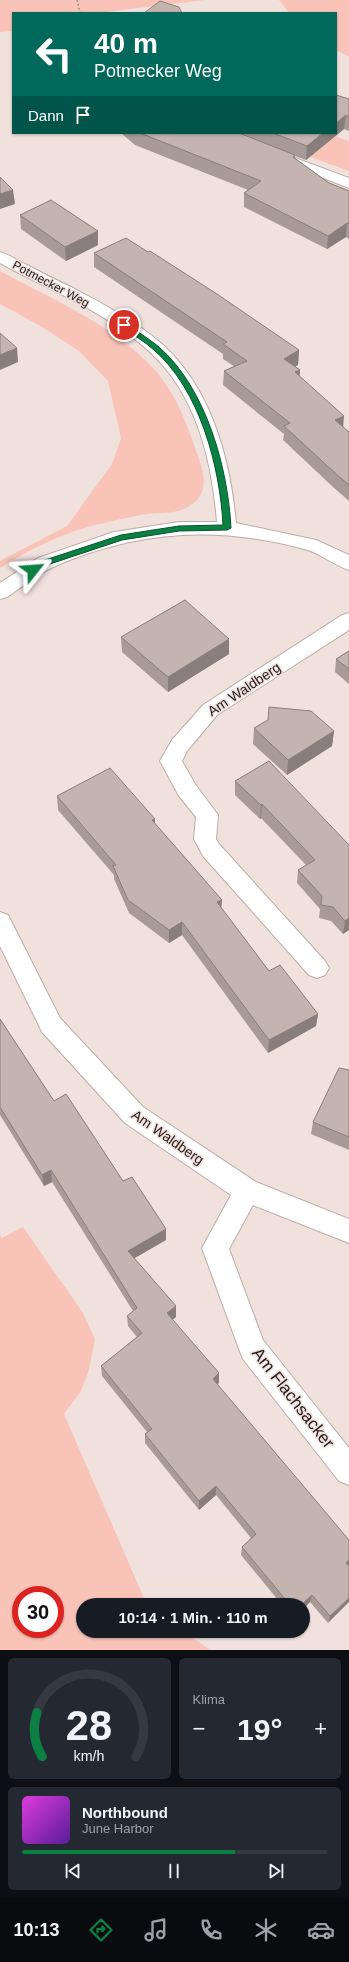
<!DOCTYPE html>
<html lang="de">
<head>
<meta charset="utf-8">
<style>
	:root { --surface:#171b24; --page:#242831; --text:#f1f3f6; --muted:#9ea1a6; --line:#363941; --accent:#0b8043 }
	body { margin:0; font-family:Helvetica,sans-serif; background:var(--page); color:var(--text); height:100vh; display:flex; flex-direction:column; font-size:15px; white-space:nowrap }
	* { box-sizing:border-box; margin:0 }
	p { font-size:13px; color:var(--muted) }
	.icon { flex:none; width:22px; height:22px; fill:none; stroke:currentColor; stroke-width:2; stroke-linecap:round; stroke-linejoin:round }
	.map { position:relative; height:1650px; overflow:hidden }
	.drawer { display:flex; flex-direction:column; gap:8px; padding:8px; background:#0d0f14; flex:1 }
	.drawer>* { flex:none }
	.top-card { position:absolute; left:12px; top:12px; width:325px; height:122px; border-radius:0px; box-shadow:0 1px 3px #0004; background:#00695c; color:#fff; overflow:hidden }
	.speed { position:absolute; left:12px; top:1586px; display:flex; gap:8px; font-size:20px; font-weight:700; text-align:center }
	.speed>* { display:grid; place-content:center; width:52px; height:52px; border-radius:50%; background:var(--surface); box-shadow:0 1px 3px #0004; line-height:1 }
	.speed .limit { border:6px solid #d22; background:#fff; color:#111 }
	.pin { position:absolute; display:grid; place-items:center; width:34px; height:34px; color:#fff; margin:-17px; border:2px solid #fff; border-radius:50%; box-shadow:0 1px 4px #0007 }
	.me { position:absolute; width:44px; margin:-22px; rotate:62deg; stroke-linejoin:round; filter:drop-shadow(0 0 3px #0008) }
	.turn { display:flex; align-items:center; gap:14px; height:84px; padding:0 16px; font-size:18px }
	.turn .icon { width:52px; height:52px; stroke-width:2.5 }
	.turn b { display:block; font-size:28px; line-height:34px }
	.then { display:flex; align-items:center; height:38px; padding:0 16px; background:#0003; gap:8px; font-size:15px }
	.big { font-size:30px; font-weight:600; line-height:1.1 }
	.drawer .tile { flex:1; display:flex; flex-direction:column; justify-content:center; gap:6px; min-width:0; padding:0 14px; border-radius:6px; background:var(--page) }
	.drawer .dial { align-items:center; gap:0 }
	.dial svg { height:104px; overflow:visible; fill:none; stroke:var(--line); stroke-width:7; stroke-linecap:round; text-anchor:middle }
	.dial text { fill:var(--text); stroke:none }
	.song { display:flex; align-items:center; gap:12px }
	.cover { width:48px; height:48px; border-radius:6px; background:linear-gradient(135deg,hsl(300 70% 55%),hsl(270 70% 35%)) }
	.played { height:4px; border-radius:2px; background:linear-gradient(90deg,var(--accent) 70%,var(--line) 70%) }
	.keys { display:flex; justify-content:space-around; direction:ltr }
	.heat { display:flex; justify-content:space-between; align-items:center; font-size:22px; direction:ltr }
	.drawer .tiles { flex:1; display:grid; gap:8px; grid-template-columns:1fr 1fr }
	.tile:last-child { grid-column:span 2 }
	.trip { position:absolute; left:76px; top:1598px; width:234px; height:40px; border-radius:20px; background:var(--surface); box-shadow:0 1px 3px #0004; font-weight:600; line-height:40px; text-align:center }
	.tabs { display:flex; height:64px; justify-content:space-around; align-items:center; background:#090b0e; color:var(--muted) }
	.tabs .icon { width:28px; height:28px }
	.tabs .on { color:var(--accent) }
	.tabs b { font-size:18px; color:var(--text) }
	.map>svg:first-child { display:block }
</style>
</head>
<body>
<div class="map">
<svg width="349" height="1650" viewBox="0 0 349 1650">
	<rect width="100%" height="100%" fill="#f1e1dd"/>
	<g fill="#f9c4b7" fill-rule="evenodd">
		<path d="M0,0H205L97,13H13V31L0,32Z"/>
		<path d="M279,0H349V57L336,50V13H289Z"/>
		<path d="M325,133L349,141V171L288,149Z"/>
		<path d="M0,271C50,298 115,326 153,368C175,391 187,424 197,453C204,472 210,492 191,505C178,515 162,512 147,514C134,516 121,519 108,522C69,530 33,547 0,568V561L67,526L112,464L121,438L108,381L79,351L42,327L0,304Z"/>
		<path d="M23,1227L83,1313L95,1339L89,1370L81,1391L64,1414L147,1605H83V1631H183L210,1650H0V1235L2,1238ZM21,1595H55V1629H21Z"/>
	</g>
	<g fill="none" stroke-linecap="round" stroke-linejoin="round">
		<g stroke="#bbaca8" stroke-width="2">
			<g id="minor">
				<path d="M279,152L349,178V188L274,159L272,156L274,153Z"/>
				<path d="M0,252C10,255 18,261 27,265C42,273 56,280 71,287C103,304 136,321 163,345C212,390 230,459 236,523L316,540L349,555V570C334,565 322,555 308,550C218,525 138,530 53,567C37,574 22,587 7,597L0,599V583L38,558L114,532L179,522H217C212,461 197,396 151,353C109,313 51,291 0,263Z"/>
				<path d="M349,613V630L217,715L187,751L182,761L195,784L218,815L216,839L219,844L325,961L329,968L325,975L317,978L309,975L203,856L194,839L196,817L179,796L160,761L172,740L203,705L342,615Z"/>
				<path d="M0,912L8,915L60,1018L143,1107L256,1182L349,1219V1243L253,1205L229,1249L263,1340L349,1448V1485L339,1481L243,1359L239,1349L202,1248L231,1195L125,1123L42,1032L0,946Z"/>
			</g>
		</g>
		<path stroke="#9b8f8c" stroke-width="1.5" stroke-dasharray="2 2" stroke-linecap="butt" d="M77,0L80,13"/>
		<use href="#minor" fill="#fff" fill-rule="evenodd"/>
	</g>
	<g fill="#a89b97">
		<path d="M349,99V131L344,129L306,160L295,156V158L329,183L349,191V239L346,237L327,249L244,207V193L248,190L135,145L121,133H336Z"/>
		<path d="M20,215L98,231V245L66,261L21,229Z"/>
		<path d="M94,253L299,350L298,365L295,366L300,370L299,377L343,427L349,432V501L333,487L283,440L284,434L223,385L224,371L234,366L223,359V354L94,267Z"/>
		<path d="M121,637L229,654L168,692L122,652Z"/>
		<path d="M349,651V684L335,672L336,659Z"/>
		<path d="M254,728L334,731L332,746L287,775L253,744Z"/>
		<path d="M235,781L349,845V930L343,934L331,921L319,918L320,909L297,883L298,870L306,865L261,818L260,819L235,795Z"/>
		<path d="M57,796L155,824L221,908L269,971L318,1014L316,1026L268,1053L182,935L169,943L129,913L114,879V875L58,810Z"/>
		<path d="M0,1019L54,1101L123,1181L166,1240L134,1258L176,1317L172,1320L219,1373V1383L217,1384L348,1566L328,1623L310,1602L303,1609V1605H282L241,1555L242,1547L251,1538L216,1495L199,1510L145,1443V1434L147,1432L102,1376L101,1366L137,1337L128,1326L127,1316L133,1311L52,1182L44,1186L0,1115Z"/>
		<path d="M349,1070V1150L311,1134L313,1122Z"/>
	</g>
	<g fill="#887e7b">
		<path d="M346,115L344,129L306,160L307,146L323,133H336V123Z"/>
		<path d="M13,190L15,204L0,209V194Z"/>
		<path d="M347,223L346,237L327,249L328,236Z"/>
		<path d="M98,231V245L66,261L65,247Z"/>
		<path d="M17,348L18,362L0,370V355Z"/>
		<path d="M299,350L298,365L283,373L284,359Z"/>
		<path d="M300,370L299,384L295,372Z"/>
		<path d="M344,416L343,430L335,420Z"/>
		<path d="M229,639V654L168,692V677Z"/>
		<path d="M334,731L332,746L287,775L288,760Z"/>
		<path d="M262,804L261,818L260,819L261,805Z"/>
		<path d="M155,819V832L152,820Z"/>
		<path d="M222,900L221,913L217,902Z"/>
		<path d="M349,918V930L343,934L345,921Z"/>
		<path d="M182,922V935L169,943V930Z"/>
		<path d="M318,1014L316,1026L268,1053L269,1040Z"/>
		<path d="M51,1170L52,1182L44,1186L42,1175Z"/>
		<path d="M166,1229V1240L128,1262V1251Z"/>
		<path d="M176,1306V1317L167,1324V1313Z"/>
		<path d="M219,1373V1383L212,1388L213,1379Z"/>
		<path d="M216,1486V1495L199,1510V1501Z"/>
		<path d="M349,1560V1565L343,1570L346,1563Z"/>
		<path d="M312,1595L310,1602L303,1609V1605H301Z"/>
		<path d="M349,1598V1602L328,1623L330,1616Z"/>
	</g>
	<g fill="#c3b4b0" stroke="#887e7b">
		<path d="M160,1L179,7L182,13H144Z"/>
		<path d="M336,95L349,99V117L346,115L336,123Z"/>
		<path d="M140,133H239L295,155L293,157L329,183L349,191V224L347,223L328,236L244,193L261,181Z"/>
		<path d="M273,133H323L307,146Z"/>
		<path d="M0,177L13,190L0,194Z"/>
		<path d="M51,200L98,231L65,247L20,215Z"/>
		<path d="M126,238L148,252L150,251L217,294L299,350L284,359L300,370L295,372L344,416L335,420L349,432V485L335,473L284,426L290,423L224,371L247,361L223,344L227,342L94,253Z"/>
		<path d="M0,333L17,348L0,355Z"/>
		<path d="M185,600L229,639L168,677L121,637Z"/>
		<path d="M349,651V669L336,659Z"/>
		<path d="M269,707L311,711L334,731L288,760L254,728L268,720Z"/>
		<path d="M269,761L349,845V918L345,921L333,907L321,905L322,896L298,870L315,860L262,804L261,805L235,781Z"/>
		<path d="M110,768L155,819L152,820L222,900L217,902L269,971L280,965L318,1014L269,1040L182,922L169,930L128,900L113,866L116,865L57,796Z"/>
		<path d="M0,1019L54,1101L66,1094L123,1181L132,1177L166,1229L128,1251L176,1306L167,1313L219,1373L213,1379L349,1540V1560L346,1563L349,1566V1598L330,1616L312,1595L301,1605H290L242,1547L256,1534L216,1486L199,1501L145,1434L152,1429L101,1366L142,1333L127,1316L137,1308L51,1170L42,1175L0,1107Z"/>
		<path d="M339,1068L349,1070V1137L313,1122Z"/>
	</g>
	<path fill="#0b8043" stroke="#07532c" d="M121,324H126C137,331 149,339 159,347C206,388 228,468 231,528L227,530L179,531L122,540L47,565L36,572H31V569L42,561L121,535L179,526L223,525C220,467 200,390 154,350C144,341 132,334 121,327Z"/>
	<g text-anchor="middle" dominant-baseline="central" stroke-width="3" stroke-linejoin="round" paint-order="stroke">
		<g font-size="12" fill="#26201f" stroke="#f1e1dd">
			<text transform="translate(51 284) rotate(28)">Potmecker Weg</text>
		</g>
		<g font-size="14" fill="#26201f" stroke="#f1e1dd">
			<text transform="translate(244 689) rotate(-34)">Am Waldberg</text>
			<text transform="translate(168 1137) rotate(35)">Am Waldberg</text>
		</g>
		<g font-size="17" fill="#26201f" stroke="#f1e1dd">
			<text transform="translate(293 1398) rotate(52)">Am Flachsacker</text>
		</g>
	</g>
</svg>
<div class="speed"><div class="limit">30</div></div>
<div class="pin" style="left:124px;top:325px;background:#d93025"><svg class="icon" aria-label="arrive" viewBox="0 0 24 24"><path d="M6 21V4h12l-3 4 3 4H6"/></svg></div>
<svg class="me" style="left:33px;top:570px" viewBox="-20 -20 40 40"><path d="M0-17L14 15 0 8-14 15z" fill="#0b8043" stroke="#fff" stroke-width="4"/></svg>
<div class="trip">10:14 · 1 Min. · 110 m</div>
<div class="top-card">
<div class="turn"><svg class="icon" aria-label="left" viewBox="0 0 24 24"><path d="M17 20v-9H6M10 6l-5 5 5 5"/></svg><div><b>40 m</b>Potmecker Weg</div></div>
<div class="then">Dann<svg class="icon" aria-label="arrive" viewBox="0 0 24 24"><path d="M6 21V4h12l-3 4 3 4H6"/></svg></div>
</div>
</div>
<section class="drawer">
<div class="tiles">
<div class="tile dial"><svg viewBox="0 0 100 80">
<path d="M14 69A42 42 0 1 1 86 69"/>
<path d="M14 69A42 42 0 0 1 10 35" stroke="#0b8043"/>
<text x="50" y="56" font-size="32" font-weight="700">28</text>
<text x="50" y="72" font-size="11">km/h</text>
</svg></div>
<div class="tile"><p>Klima</p>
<div class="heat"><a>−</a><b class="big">19°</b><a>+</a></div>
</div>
<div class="tile">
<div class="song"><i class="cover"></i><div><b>Northbound</b><p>June Harbor</p></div></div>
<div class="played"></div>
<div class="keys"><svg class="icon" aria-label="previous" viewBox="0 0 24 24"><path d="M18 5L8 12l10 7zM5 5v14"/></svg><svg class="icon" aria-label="pause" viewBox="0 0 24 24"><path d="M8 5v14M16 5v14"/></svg><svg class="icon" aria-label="next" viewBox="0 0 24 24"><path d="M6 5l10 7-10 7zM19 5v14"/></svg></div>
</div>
</div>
</section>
<nav class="tabs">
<b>10:13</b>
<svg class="icon on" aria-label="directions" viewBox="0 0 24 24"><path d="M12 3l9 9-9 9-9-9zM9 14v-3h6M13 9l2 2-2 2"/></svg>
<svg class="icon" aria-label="music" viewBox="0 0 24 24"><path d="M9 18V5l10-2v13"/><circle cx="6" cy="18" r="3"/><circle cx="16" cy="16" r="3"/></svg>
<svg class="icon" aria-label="phone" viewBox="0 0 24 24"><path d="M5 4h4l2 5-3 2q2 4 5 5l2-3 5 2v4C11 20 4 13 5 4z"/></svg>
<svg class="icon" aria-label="climate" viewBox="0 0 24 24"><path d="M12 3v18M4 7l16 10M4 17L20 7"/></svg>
<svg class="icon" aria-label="car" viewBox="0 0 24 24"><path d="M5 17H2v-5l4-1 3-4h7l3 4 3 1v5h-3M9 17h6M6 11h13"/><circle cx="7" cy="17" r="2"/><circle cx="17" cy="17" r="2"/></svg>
</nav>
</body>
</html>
